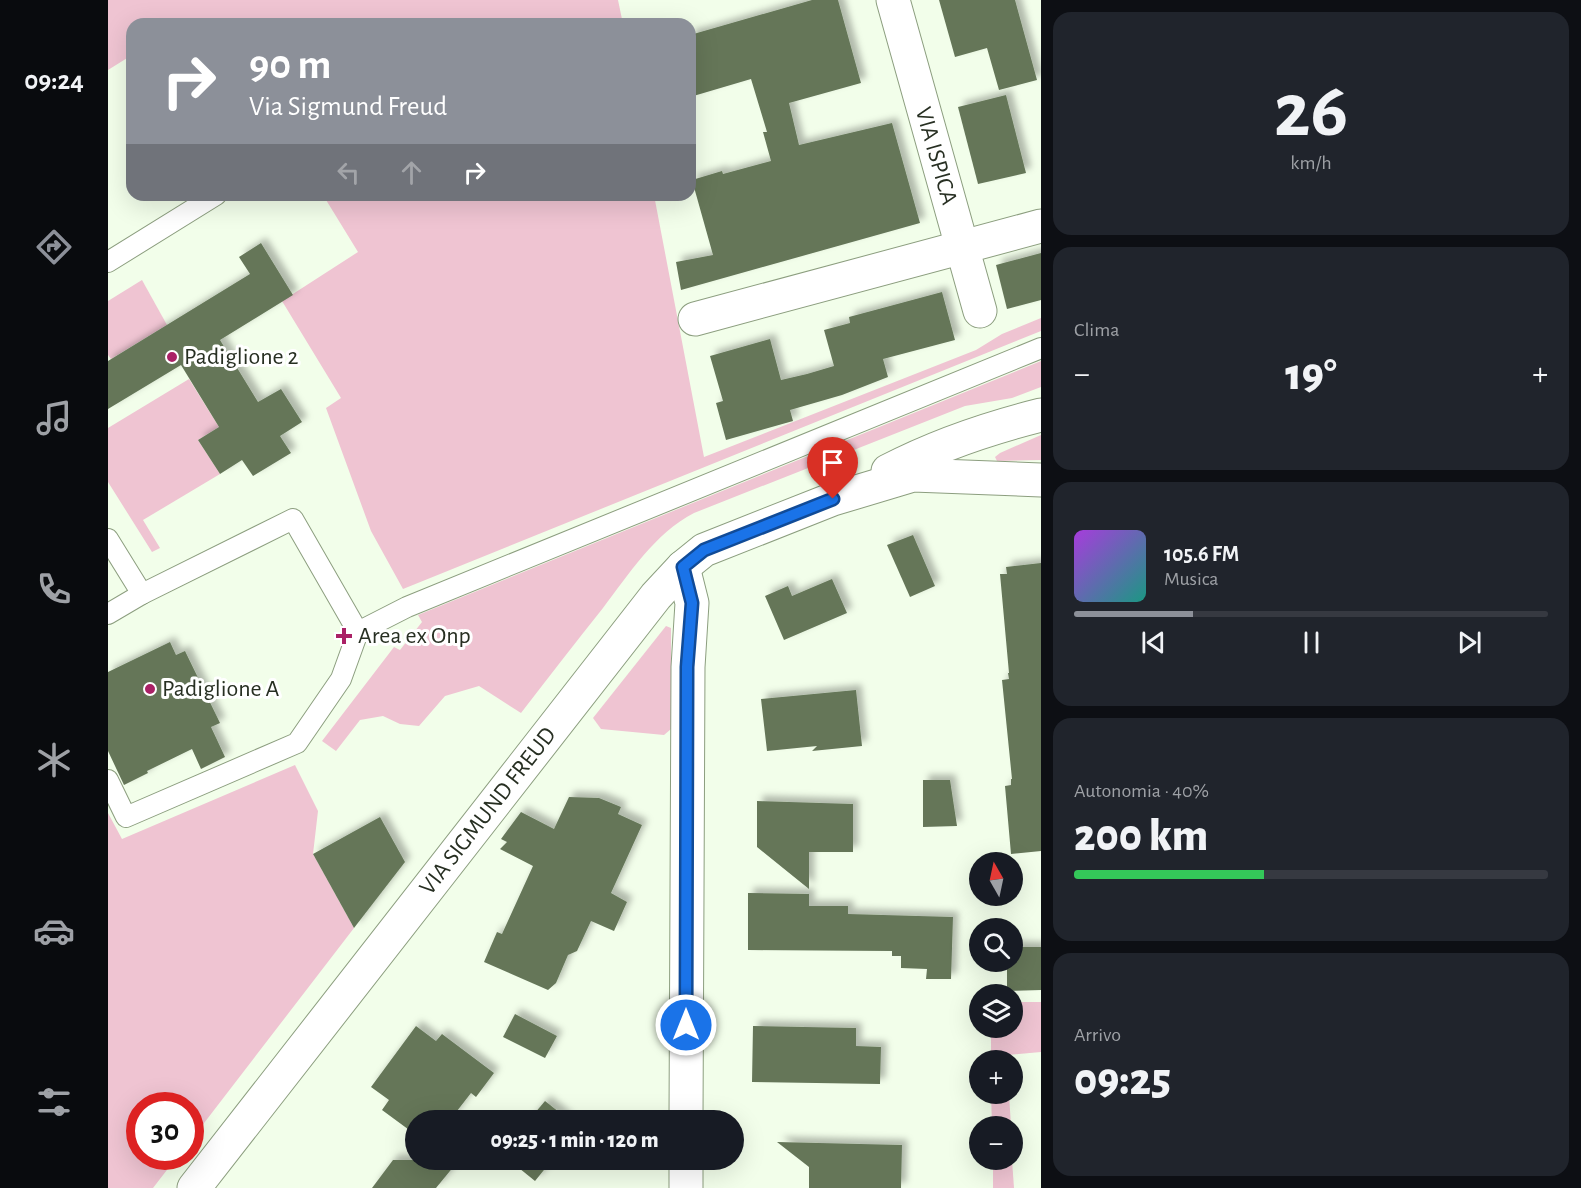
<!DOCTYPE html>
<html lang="it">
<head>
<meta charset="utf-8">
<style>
	:root { --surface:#171b24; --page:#20242c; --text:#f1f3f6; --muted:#9ea1a6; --line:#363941; --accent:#8c9099 }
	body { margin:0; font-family:"Alegreya Sans",sans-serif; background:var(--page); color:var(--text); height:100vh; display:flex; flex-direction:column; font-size:22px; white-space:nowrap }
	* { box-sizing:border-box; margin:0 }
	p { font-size:20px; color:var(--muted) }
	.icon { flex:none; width:33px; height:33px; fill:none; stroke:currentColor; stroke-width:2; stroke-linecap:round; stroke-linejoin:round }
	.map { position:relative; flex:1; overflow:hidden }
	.details { display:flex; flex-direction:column; gap:12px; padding:12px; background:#0d0f14; width:540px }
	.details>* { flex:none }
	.hud { position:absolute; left:18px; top:18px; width:570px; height:183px; border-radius:18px; box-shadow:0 6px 24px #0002; background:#8c9099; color:#fff; overflow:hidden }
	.needle { width:39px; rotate:351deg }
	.buttons { position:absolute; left:861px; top:852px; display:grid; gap:12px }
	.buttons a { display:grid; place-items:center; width:54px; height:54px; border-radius:50%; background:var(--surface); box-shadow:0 6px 24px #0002; font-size:30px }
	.speed { position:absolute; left:18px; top:1092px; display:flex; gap:12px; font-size:30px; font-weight:700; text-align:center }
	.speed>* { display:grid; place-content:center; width:78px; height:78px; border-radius:50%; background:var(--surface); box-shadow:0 6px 24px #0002; line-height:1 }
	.speed .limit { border:9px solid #d22; background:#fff; color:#111 }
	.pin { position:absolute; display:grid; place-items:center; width:51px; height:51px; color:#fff; margin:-62px -26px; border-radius:50% 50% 50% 0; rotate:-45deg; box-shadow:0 0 6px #0007 }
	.pin .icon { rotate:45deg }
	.me { position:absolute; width:66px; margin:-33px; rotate:0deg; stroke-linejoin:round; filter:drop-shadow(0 0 4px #0008) }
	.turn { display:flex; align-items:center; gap:21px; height:126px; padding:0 24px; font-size:27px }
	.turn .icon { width:78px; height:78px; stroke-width:2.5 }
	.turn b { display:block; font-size:42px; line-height:51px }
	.lanes { display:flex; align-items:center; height:57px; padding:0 24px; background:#0003; justify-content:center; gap:30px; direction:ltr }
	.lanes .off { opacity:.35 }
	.big { font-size:45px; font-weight:800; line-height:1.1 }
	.details .card { flex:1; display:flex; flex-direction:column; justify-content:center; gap:9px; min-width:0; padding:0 21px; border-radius:18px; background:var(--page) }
	.details .dial { align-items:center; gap:0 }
	.dial b { font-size:78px; line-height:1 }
	.song { display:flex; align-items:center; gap:18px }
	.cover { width:72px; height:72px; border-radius:9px; background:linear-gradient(135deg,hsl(280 70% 55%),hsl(170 70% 35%)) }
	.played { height:6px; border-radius:3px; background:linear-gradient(90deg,var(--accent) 25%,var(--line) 25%) }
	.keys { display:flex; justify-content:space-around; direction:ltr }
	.heat { display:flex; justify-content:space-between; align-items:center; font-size:33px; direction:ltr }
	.charge { height:9px; border-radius:4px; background:linear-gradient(90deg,#34c759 40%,var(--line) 0) }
	.trip { position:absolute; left:297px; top:1110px; width:339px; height:60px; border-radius:30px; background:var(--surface); box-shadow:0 6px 24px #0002; font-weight:800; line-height:60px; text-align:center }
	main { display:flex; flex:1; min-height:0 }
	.tab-bar { display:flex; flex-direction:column; width:108px; justify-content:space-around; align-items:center; background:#090b0e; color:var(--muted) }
	.tab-bar .icon { width:42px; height:42px }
	.tab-bar .on { color:var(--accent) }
	.tab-bar b { font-size:27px; color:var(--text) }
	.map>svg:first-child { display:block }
</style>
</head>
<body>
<main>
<nav class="tab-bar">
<b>09:24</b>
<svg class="icon on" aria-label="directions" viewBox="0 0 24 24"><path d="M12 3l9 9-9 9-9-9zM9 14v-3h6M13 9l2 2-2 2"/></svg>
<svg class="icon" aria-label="music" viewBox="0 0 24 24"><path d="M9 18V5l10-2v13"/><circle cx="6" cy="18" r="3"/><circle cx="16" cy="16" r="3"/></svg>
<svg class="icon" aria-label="phone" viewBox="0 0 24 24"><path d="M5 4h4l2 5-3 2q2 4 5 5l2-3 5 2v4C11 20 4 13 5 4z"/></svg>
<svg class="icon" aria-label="climate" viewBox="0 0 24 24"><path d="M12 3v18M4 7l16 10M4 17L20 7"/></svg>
<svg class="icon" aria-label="car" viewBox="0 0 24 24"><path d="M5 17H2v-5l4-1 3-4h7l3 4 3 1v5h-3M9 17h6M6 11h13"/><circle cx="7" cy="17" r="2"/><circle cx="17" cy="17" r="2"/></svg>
<svg class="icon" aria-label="filters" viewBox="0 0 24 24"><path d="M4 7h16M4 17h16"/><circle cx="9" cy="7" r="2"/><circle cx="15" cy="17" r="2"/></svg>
</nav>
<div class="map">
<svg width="933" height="1188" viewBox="0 0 933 1188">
	<defs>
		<filter id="shadow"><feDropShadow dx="5.5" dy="-5.5" stdDeviation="3" flood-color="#0004"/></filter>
	</defs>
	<rect width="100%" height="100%" fill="#f2feea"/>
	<g fill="#efc4d2">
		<path d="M0,0H510L515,24H24V55L0,70Z"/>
		<path d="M215,195H546L596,457L868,350L894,334L933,318V331L295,589L263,531L218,408L233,398L174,301L250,252Z"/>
		<path d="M34,280L59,325L3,359L0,355V301Z"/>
		<path d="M933,361V387L904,398L857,406L586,513C547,533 521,574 495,608C467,643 440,678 413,713L371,686L337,696L311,726L292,724L275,716L252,720L228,751L214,741L286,647L292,650L314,622L310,615Z"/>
		<path d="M81,379L111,427L90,440L112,474L35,520L52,548L44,552L0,482V428Z"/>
		<path d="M933,435V460L889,461L887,457L892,453Z"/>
		<path d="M558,626L563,628V729L556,735L493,729L485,718Z"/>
		<path d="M187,765L210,811L205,854L246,928L83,1140L82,1106H32V1156L69,1157L45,1188H0V813L14,839Z"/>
		<path d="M905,1002H933V1052L900,1055V1060H883V1028H904Z"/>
		<path d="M883,1094H901L903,1126H884Z"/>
		<path d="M885,1160H904L906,1188H885Z"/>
	</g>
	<g fill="#657659" filter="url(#shadow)">
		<path d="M704,0H730L753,83L681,103L691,145L784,123L812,223L573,290L568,262L605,255L584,180L614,171L615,174L663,161L655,132H659L643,79L582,97V35Z"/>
		<path d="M831,0H907L929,80L891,90L879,48L847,57Z"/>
		<path d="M898,95L918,173L870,184L850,107Z"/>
		<path d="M153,243L185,295L112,340L150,402L173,389L194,422L172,436L183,453L145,476L134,460L112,474L90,440L111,427L73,365L0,409V361L142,274L131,257Z"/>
		<path d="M933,253V300L899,309L888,265Z"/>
		<path d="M834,292L847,340L775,359L780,377L734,395L682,410L685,421L618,440L608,403L615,401L602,356L662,339L673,380L699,374L726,366L716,330L742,323L741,317Z"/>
		<path d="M805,535L827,586L802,597L779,545Z"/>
		<path d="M933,563V851L903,854L897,786L903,785V779H904L894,680L901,679L900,673H901L892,574H899L898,567Z"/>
		<path d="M724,579L739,613L676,640L657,596L680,586L684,596Z"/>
		<path d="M62,642L68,655L77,651L112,723L103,727L117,757L93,769L84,749L39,771L40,773L16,785L0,751V672Z"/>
		<path d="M748,690L754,746L704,751L709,746L659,751L653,699Z"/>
		<path d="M815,780H842L849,826L815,827Z"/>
		<path d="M461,797L491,798L513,807L510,814L534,825L503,893L519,902L506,931L483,921L469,951L460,955L448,983L440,990L376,962L389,932L394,934L425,866L392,849L399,842L393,839L413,812L446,829Z"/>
		<path d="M649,801L745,804V852H701V889L649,847Z"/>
		<path d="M272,817L297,862L246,928L205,854Z"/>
		<path d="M640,893L701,894V906H740V914L845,917L843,979H818L819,969L793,968V956H784V951L640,950Z"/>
		<path d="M904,947H933V990L899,991V962H904Z"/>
		<path d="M407,1014L449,1036L437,1058L395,1037Z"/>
		<path d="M308,1026L328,1041L334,1034L386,1073L368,1097L363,1093L342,1120H308V1135L274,1110L281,1100L263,1087Z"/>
		<path d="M645,1026L748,1028V1046L773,1047L772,1084L644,1082Z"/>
		<path d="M437,1101L461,1120H421Z"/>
		<path d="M669,1142L794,1145L793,1188H701V1167Z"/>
		<path d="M285,1160H351L328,1188H264Z"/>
		<path d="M401,1160H444L427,1181Z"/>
	</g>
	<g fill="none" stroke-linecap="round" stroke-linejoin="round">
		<g stroke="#8c9e7f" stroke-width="22">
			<g id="lane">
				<path d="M0,262L108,195"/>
				<path d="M0,539L34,594L0,614"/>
				<path d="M34,594L185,519L250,632L299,607L933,348"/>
				<path d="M0,780L18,817L189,743L233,679L250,632"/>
			</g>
		</g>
		<g stroke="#8c9e7f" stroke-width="35">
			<g id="street">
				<path d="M785,0L872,311"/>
				<path d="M587,319L933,226"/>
				<path d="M780,471C828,446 881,428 933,415"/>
				<path d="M575,567L584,603L580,667L578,1120"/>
				<path d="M86,1188L548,596L575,567L596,550L725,499L805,475L933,480"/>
				<path d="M578,1188V1160"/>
			</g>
		</g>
		<use href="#lane" stroke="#fff" stroke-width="20"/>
		<use href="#street" stroke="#fff" stroke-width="33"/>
	</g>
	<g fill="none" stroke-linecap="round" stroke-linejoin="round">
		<g stroke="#114b97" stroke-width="15">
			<path id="route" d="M578,1025L579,667L584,603L575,567L596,550L725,499"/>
		</g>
		<use href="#route" stroke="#1a73e8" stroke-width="10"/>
	</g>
	<g fill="#aa2166" stroke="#fff" stroke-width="2">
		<circle cx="64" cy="357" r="6"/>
		<path d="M233 627h6v6h6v6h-6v6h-6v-6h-6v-6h6z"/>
		<circle cx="42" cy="689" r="6"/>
	</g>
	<g text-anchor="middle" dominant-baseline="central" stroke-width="6" stroke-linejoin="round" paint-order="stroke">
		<g font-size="24" fill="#272f22" stroke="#fff">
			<text transform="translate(828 156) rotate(74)">VIA ISPICA</text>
			<text transform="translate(380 811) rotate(-52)">VIA SIGMUND FREUD</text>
		</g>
		<g font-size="24" fill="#272f22" stroke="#fff" text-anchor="start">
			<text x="76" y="357">Padiglione 2</text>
			<text x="250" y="636">Area ex Onp</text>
			<text x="54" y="689">Padiglione A</text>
		</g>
	</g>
</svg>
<div class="buttons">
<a><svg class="needle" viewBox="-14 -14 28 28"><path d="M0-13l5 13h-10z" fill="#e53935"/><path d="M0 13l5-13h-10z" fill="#9ea1a6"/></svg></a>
<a><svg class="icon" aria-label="search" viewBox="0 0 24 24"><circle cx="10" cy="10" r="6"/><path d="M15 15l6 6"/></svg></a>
<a><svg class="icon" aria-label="layers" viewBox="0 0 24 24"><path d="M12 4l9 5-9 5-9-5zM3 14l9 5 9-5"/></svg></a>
<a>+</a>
<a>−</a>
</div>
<div class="speed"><div class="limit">30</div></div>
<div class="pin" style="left:725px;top:499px;background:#d93025"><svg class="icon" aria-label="arrive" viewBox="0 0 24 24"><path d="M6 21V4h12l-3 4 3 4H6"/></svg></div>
<svg class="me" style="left:578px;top:1025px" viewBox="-20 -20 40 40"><circle r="17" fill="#1a73e8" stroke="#fff" stroke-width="3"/><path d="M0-11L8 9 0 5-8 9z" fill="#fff"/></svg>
<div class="trip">09:25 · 1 min · 120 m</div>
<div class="hud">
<div class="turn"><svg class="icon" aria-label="right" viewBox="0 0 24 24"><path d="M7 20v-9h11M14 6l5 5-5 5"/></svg><div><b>90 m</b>Via Sigmund Freud</div></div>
<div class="lanes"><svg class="icon off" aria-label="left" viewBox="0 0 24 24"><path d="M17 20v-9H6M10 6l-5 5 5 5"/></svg><svg class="icon off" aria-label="ahead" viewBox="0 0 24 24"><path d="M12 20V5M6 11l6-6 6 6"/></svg><svg class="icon" aria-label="right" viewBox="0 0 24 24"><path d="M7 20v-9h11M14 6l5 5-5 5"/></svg></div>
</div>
</div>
<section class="details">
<div class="card dial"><b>26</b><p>km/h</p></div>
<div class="card"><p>Clima</p>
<div class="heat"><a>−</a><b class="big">19°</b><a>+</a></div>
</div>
<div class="card">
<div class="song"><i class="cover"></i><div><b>105.6 FM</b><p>Musica</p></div></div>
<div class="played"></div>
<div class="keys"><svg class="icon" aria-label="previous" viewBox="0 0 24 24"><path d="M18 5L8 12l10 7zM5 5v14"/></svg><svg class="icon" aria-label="pause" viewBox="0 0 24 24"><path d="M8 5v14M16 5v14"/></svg><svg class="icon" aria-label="next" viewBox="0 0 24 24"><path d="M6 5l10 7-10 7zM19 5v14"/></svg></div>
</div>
<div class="card"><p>Autonomia · 40%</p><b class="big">200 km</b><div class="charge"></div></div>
<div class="card"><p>Arrivo</p><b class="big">09:25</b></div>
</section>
</main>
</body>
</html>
